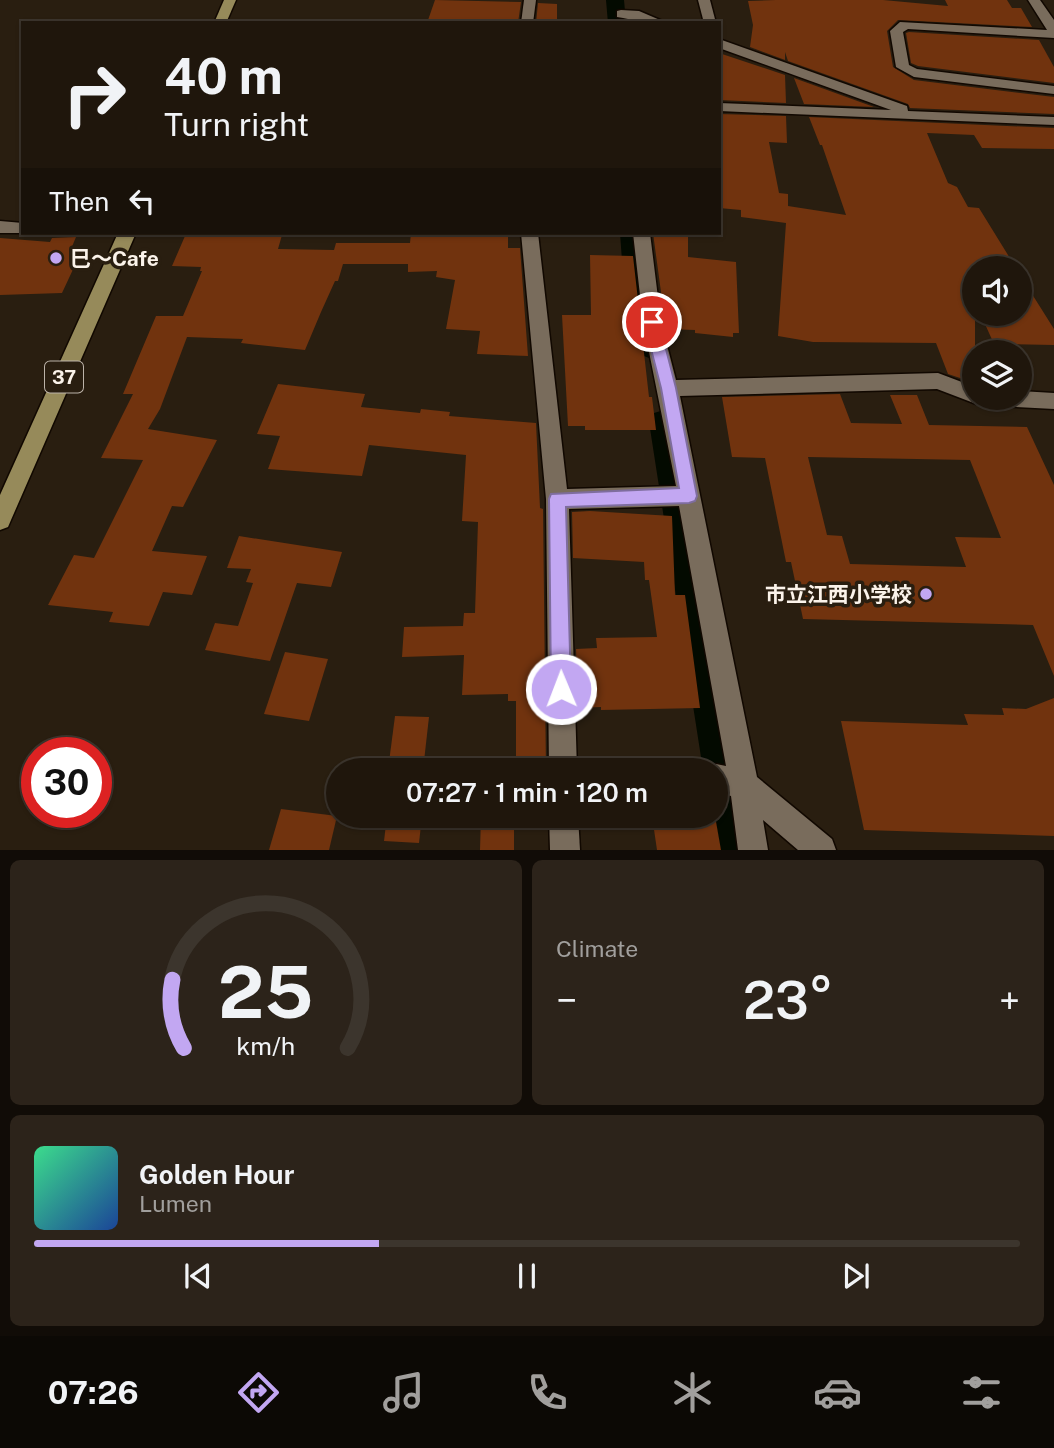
<!DOCTYPE html>
<html lang="en">
<head>
<meta charset="utf-8">
<style>
	:root { --surface:#1f160c; --page:#2c231a; --text:#f1f3f6; --muted:#a19f9d; --line:#3c352d; --accent:#c2a7f2 }
	body { margin:0; font-family:"Public Sans","Noto Sans JP",sans-serif; background:var(--page); color:var(--text); height:100vh; display:flex; flex-direction:column; font-size:26px; white-space:nowrap }
	* { box-sizing:border-box; margin:0 }
	p { font-size:23px; color:var(--muted) }
	.icon { flex:none; width:38px; height:38px; fill:none; stroke:currentColor; stroke-width:2; stroke-linecap:round; stroke-linejoin:round }
	.map { position:relative; height:850px; overflow:hidden }
	.side { display:flex; flex-direction:column; gap:10px; padding:10px; background:#110c07; flex:1 }
	.side>* { flex:none }
	.guide { position:absolute; left:21px; top:21px; width:700px; height:214px; border-radius:0px; box-shadow:0 2px 5px #0004,0 0 0 2px var(--line); background:#1f160c; color:var(--text); overflow:hidden }
	.buttons { position:absolute; left:962px; top:256px; display:grid; gap:14px }
	.buttons a { display:grid; place-items:center; width:70px; height:70px; border-radius:50%; background:var(--surface); box-shadow:0 2px 5px #0004,0 0 0 2px var(--line); font-size:35px }
	.speed { position:absolute; left:21px; top:737px; display:flex; gap:14px; font-size:35px; font-weight:700; text-align:center }
	.speed>* { display:grid; place-content:center; width:91px; height:91px; border-radius:50%; background:var(--surface); box-shadow:0 2px 5px #0004,0 0 0 2px var(--line); line-height:1 }
	.speed .limit { border:10px solid #d22; background:#fff; color:#111 }
	.pin { position:absolute; display:grid; place-items:center; width:60px; height:60px; color:#fff; margin:-30px; border:4px solid #fff; border-radius:50%; box-shadow:0 2px 7px #0007 }
	.me { position:absolute; width:77px; margin:-38px; rotate:359deg; stroke-linejoin:round; filter:drop-shadow(0 0 5px #0008) }
	.turn { display:flex; align-items:center; gap:24px; height:147px; padding:0 28px; font-size:32px }
	.turn .icon { width:91px; height:91px; stroke-width:2.5 }
	.turn b { display:block; font-size:49px; line-height:60px }
	.then { display:flex; align-items:center; height:66px; padding:0 28px; background:#0003; gap:14px; font-size:26px }
	.big { font-size:52px; font-weight:600; line-height:1.1 }
	.side .card { flex:1; display:flex; flex-direction:column; justify-content:center; gap:10px; min-width:0; padding:0 24px; border-radius:10px; background:var(--page) }
	.side .dial { align-items:center; gap:0 }
	.dial svg { height:182px; overflow:visible; fill:none; stroke:var(--line); stroke-width:7; stroke-linecap:round; text-anchor:middle }
	.dial text { fill:var(--text); stroke:none }
	.song { display:flex; align-items:center; gap:21px }
	.cover { width:84px; height:84px; border-radius:10px; background:linear-gradient(135deg,hsl(150 70% 55%),hsl(220 70% 35%)) }
	.played { height:7px; border-radius:4px; background:linear-gradient(90deg,var(--accent) 35%,var(--line) 35%) }
	.keys { display:flex; justify-content:space-around; direction:ltr }
	.heat { display:flex; justify-content:space-between; align-items:center; font-size:38px; direction:ltr }
	.side .tiles { flex:1; display:grid; gap:10px; grid-template-columns:1fr 1fr }
	.card:last-child { grid-column:span 2 }
	.trip { position:absolute; left:326px; top:758px; width:402px; height:70px; border-radius:35px; background:var(--surface); box-shadow:0 2px 5px #0004,0 0 0 2px var(--line); font-weight:600; line-height:70px; text-align:center }
	.tabs { display:flex; height:112px; justify-content:space-around; align-items:center; background:#0c0905; color:var(--muted) }
	.tabs .icon { width:49px; height:49px }
	.tabs .current { color:var(--accent) }
	.tabs b { font-size:32px; color:var(--text) }
	.map>svg:first-child { display:block }
</style>
</head>
<body>
<div class="map">
<svg width="1054" height="850" viewBox="0 0 1054 850">
	<rect width="100%" height="100%" fill="#291e10"/>
	<g fill="none" stroke-linecap="round" stroke-linejoin="round">
		<g fill="#030a00" fill-rule="evenodd">
			<path d="M606,0H624L626,23H608Z"/>
			<path d="M620,233H644L650,288L663,347L659,354L649,358L639,354L635,347L624,288Z"/>
			<path d="M664,410L674,413L679,422L742,762L754,850H712L708,816H716V770H703L649,422L654,413Z"/>
		</g>
	</g>
	<g fill="#71330e" fill-rule="evenodd">
		<path d="M435,0L521,2L518,23H427Z"/>
		<path d="M776,0H883L948,6L945,0H1007L1012,8H1021L1032,27L898,20L887,31L893,67L914,80L1054,97V114L910,108L908,104L788,61L785,52V60L750,47L753,25L748,1Z"/>
		<path d="M538,3L557,4V23H536Z"/>
		<path d="M909,32L1039,40L1054,67V83L918,66L911,63L906,33Z"/>
		<path d="M719,53L785,75L786,103L719,100Z"/>
		<path d="M794,78L874,107L804,104Z"/>
		<path d="M719,114L786,116L787,143L769,142L779,193L788,194V206L846,215L822,145H820L809,117L1054,128V149L982,148L974,135L927,133L948,183L957,187L968,207L979,208L1016,268H975V383L948,374L936,343L813,342L778,336L786,223L741,217V210L719,208Z"/>
		<path d="M411,233H508V248H520L528,356L477,354L480,331L446,329L455,280L436,277L437,271L408,272V264H343L338,281H335L321,312L305,350L241,343L243,339L187,337L160,409L148,429L217,440L183,507L172,506L152,551L207,556L192,595L163,592L149,626L109,622L113,612L48,605L74,555L94,558L143,460L101,458L133,394H123L156,316H183L202,271H200L201,267L172,266L185,236L282,235L278,249L334,250L336,243H410Z"/>
		<path d="M653,233H688V257L736,262L739,333H733V337L695,333V330L666,329Z"/>
		<path d="M76,237L71,249L83,248L62,293L0,295V238L50,242L52,238Z"/>
		<path d="M590,255L633,256L649,397H652L656,430H585V426H568L562,315H591Z"/>
		<path d="M1020,275L1054,329V345L994,344L980,313H1020Z"/>
		<path d="M278,384L365,394L361,407L420,413L421,409L450,412L449,416L536,423L540,508L543,509L546,770H516V701H508V694L462,695L464,655L402,657L404,627L463,626L464,613H475L478,522L462,521L466,455L369,445L362,476L268,469L280,436L257,434Z"/>
		<path d="M840,394L851,423L902,424L890,395H917L929,425L1027,427L1054,485V676L1033,625L803,619L791,562H786L765,458L732,457L722,397ZM808,457L970,460L1001,538L955,537L966,567L850,564L842,536L827,535Z"/>
		<path d="M590,511L672,516L675,595H685L700,708L601,710V707L578,708L576,649L597,648L596,638L657,637L649,580H645L644,562L573,558L572,512Z"/>
		<path d="M239,536L342,552L331,587L297,583L270,661L205,650L215,623L238,626L253,583L246,582L251,569L227,568Z"/>
		<path d="M285,652L328,659L309,721L264,714Z"/>
		<path d="M1054,698V836L864,830L841,721L968,725L964,714L1004,715L1002,708L1026,709Z"/>
		<path d="M395,716L429,717L423,770H388Z"/>
		<path d="M281,809L337,816L329,850H269Z"/>
		<path d="M387,816H422L419,843L384,841Z"/>
		<path d="M481,816H514V850H480Z"/>
		<path d="M652,816H715L721,850H657Z"/>
	</g>
	<g fill="none" stroke-linecap="round" stroke-linejoin="round">
		<g stroke="#110800" stroke-width="3">
			<g id="minor">
				<path d="M524,0H536L533,23H521Z"/>
				<path d="M698,0H710L716,23H704Z"/>
				<path d="M1028,0H1040L1054,20V38L908,29L903,32L909,65L917,69L1054,86V94L914,77L896,67L890,31L900,22L1047,30Z"/>
				<path d="M621,10L639,11L667,23C650,23 633,20 617,17V11Z"/>
				<path d="M719,39L907,106L908,111L1054,117V125L719,111V103L891,110L719,48Z"/>
				<path d="M0,221L23,223V233H29H0Z"/>
				<path d="M521,233H538L567,489L676,486L643,322L633,233H650L661,322L676,380L938,373L975,387V397H1020V391L1054,393V409L979,405L937,389L680,396L757,777L832,839L836,850H798L763,820L768,850H738L731,796L716,792V770H705L716,764L726,766L679,506L569,509L577,770H549L546,499Z"/>
				<path d="M549,816H578L580,850H550Z"/>
			</g>
		</g>
		<g stroke="#110800" stroke-width="3">
			<g id="primary">
				<path d="M224,0H236L226,23H214Z"/>
				<path d="M118,233H136L11,520L8,527L0,530V495Z"/>
			</g>
		</g>
		<use href="#minor" fill="#796c5c" fill-rule="evenodd"/>
		<use href="#primary" fill="#968a5a" fill-rule="evenodd"/>
	</g>
	<path fill="#c2a7f2" stroke="#7e6d9d" stroke-width="2" d="M652,316L659,322L676,388L697,496L695,501L689,503L566,507L571,689L568,696L561,699L554,696L551,689L549,499L551,494L679,488L661,388L644,322Z"/>
	<g fill="#c2a7f2" stroke="#291e10" stroke-width="2.5">
		<circle cx="56" cy="258" r="7"/>
		<circle cx="926" cy="594" r="7"/>
	</g>
	<g text-anchor="middle" dominant-baseline="central" stroke-width="7" stroke-linejoin="round" paint-order="stroke">
		<rect fill="#291e10" stroke="#bcb3a9" stroke-width="2" x="45" y="361.5" width="38" height="31" rx="5"/>
		<g font-size="19" font-weight="bold" fill="#fbf3ea">
			<text x="64" y="377">37</text>
		</g>
		<g font-size="21" font-weight="bold" fill="#fbf3ea" stroke="#291e10" text-anchor="start">
			<text x="70" y="258">巳～Cafe</text>
			<text x="912" y="594" text-anchor="end">市立江西小学校</text>
		</g>
	</g>
</svg>
<div class="buttons">
<a><svg class="icon" aria-label="sound" viewBox="0 0 24 24"><path d="M4 9h4l5-4v14l-5-4H4zM17 9q2 3 0 6"/></svg></a>
<a><svg class="icon" aria-label="layers" viewBox="0 0 24 24"><path d="M12 4l9 5-9 5-9-5zM3 14l9 5 9-5"/></svg></a>
</div>
<div class="speed"><div class="limit">30</div></div>
<div class="pin" style="left:652px;top:322px;background:#d93025"><svg class="icon" aria-label="arrive" viewBox="0 0 24 24"><path d="M6 21V4h12l-3 4 3 4H6"/></svg></div>
<svg class="me" style="left:561px;top:689px" viewBox="-20 -20 40 40"><circle r="17" fill="#c2a7f2" stroke="#fff" stroke-width="3"/><path d="M0-11L8 9 0 5-8 9z" fill="#fff"/></svg>
<div class="trip">07:27 · 1 min · 120 m</div>
<div class="guide">
<div class="turn"><svg class="icon" aria-label="right" viewBox="0 0 24 24"><path d="M7 20v-9h11M14 6l5 5-5 5"/></svg><div><b>40 m</b>Turn right</div></div>
<div class="then">Then<svg class="icon" aria-label="left" viewBox="0 0 24 24"><path d="M17 20v-9H6M10 6l-5 5 5 5"/></svg></div>
</div>
</div>
<section class="side">
<div class="tiles">
<div class="card dial"><svg viewBox="0 0 100 80">
<path d="M14 69A42 42 0 1 1 86 69"/>
<path d="M14 69A42 42 0 0 1 9 39" stroke="#c2a7f2"/>
<text x="50" y="56" font-size="32" font-weight="700">25</text>
<text x="50" y="72" font-size="11">km/h</text>
</svg></div>
<div class="card"><p>Climate</p>
<div class="heat"><a>−</a><b class="big">23°</b><a>+</a></div>
</div>
<div class="card">
<div class="song"><i class="cover"></i><div><b>Golden Hour</b><p>Lumen</p></div></div>
<div class="played"></div>
<div class="keys"><svg class="icon" aria-label="previous" viewBox="0 0 24 24"><path d="M18 5L8 12l10 7zM5 5v14"/></svg><svg class="icon" aria-label="pause" viewBox="0 0 24 24"><path d="M8 5v14M16 5v14"/></svg><svg class="icon" aria-label="next" viewBox="0 0 24 24"><path d="M6 5l10 7-10 7zM19 5v14"/></svg></div>
</div>
</div>
</section>
<nav class="tabs">
<b>07:26</b>
<svg class="icon current" aria-label="directions" viewBox="0 0 24 24"><path d="M12 3l9 9-9 9-9-9zM9 14v-3h6M13 9l2 2-2 2"/></svg>
<svg class="icon" aria-label="music" viewBox="0 0 24 24"><path d="M9 18V5l10-2v13"/><circle cx="6" cy="18" r="3"/><circle cx="16" cy="16" r="3"/></svg>
<svg class="icon" aria-label="phone" viewBox="0 0 24 24"><path d="M5 4h4l2 5-3 2q2 4 5 5l2-3 5 2v4C11 20 4 13 5 4z"/></svg>
<svg class="icon" aria-label="climate" viewBox="0 0 24 24"><path d="M12 3v18M4 7l16 10M4 17L20 7"/></svg>
<svg class="icon" aria-label="car" viewBox="0 0 24 24"><path d="M5 17H2v-5l4-1 3-4h7l3 4 3 1v5h-3M9 17h6M6 11h13"/><circle cx="7" cy="17" r="2"/><circle cx="17" cy="17" r="2"/></svg>
<svg class="icon" aria-label="filters" viewBox="0 0 24 24"><path d="M4 7h16M4 17h16"/><circle cx="9" cy="7" r="2"/><circle cx="15" cy="17" r="2"/></svg>
</nav>
</body>
</html>
